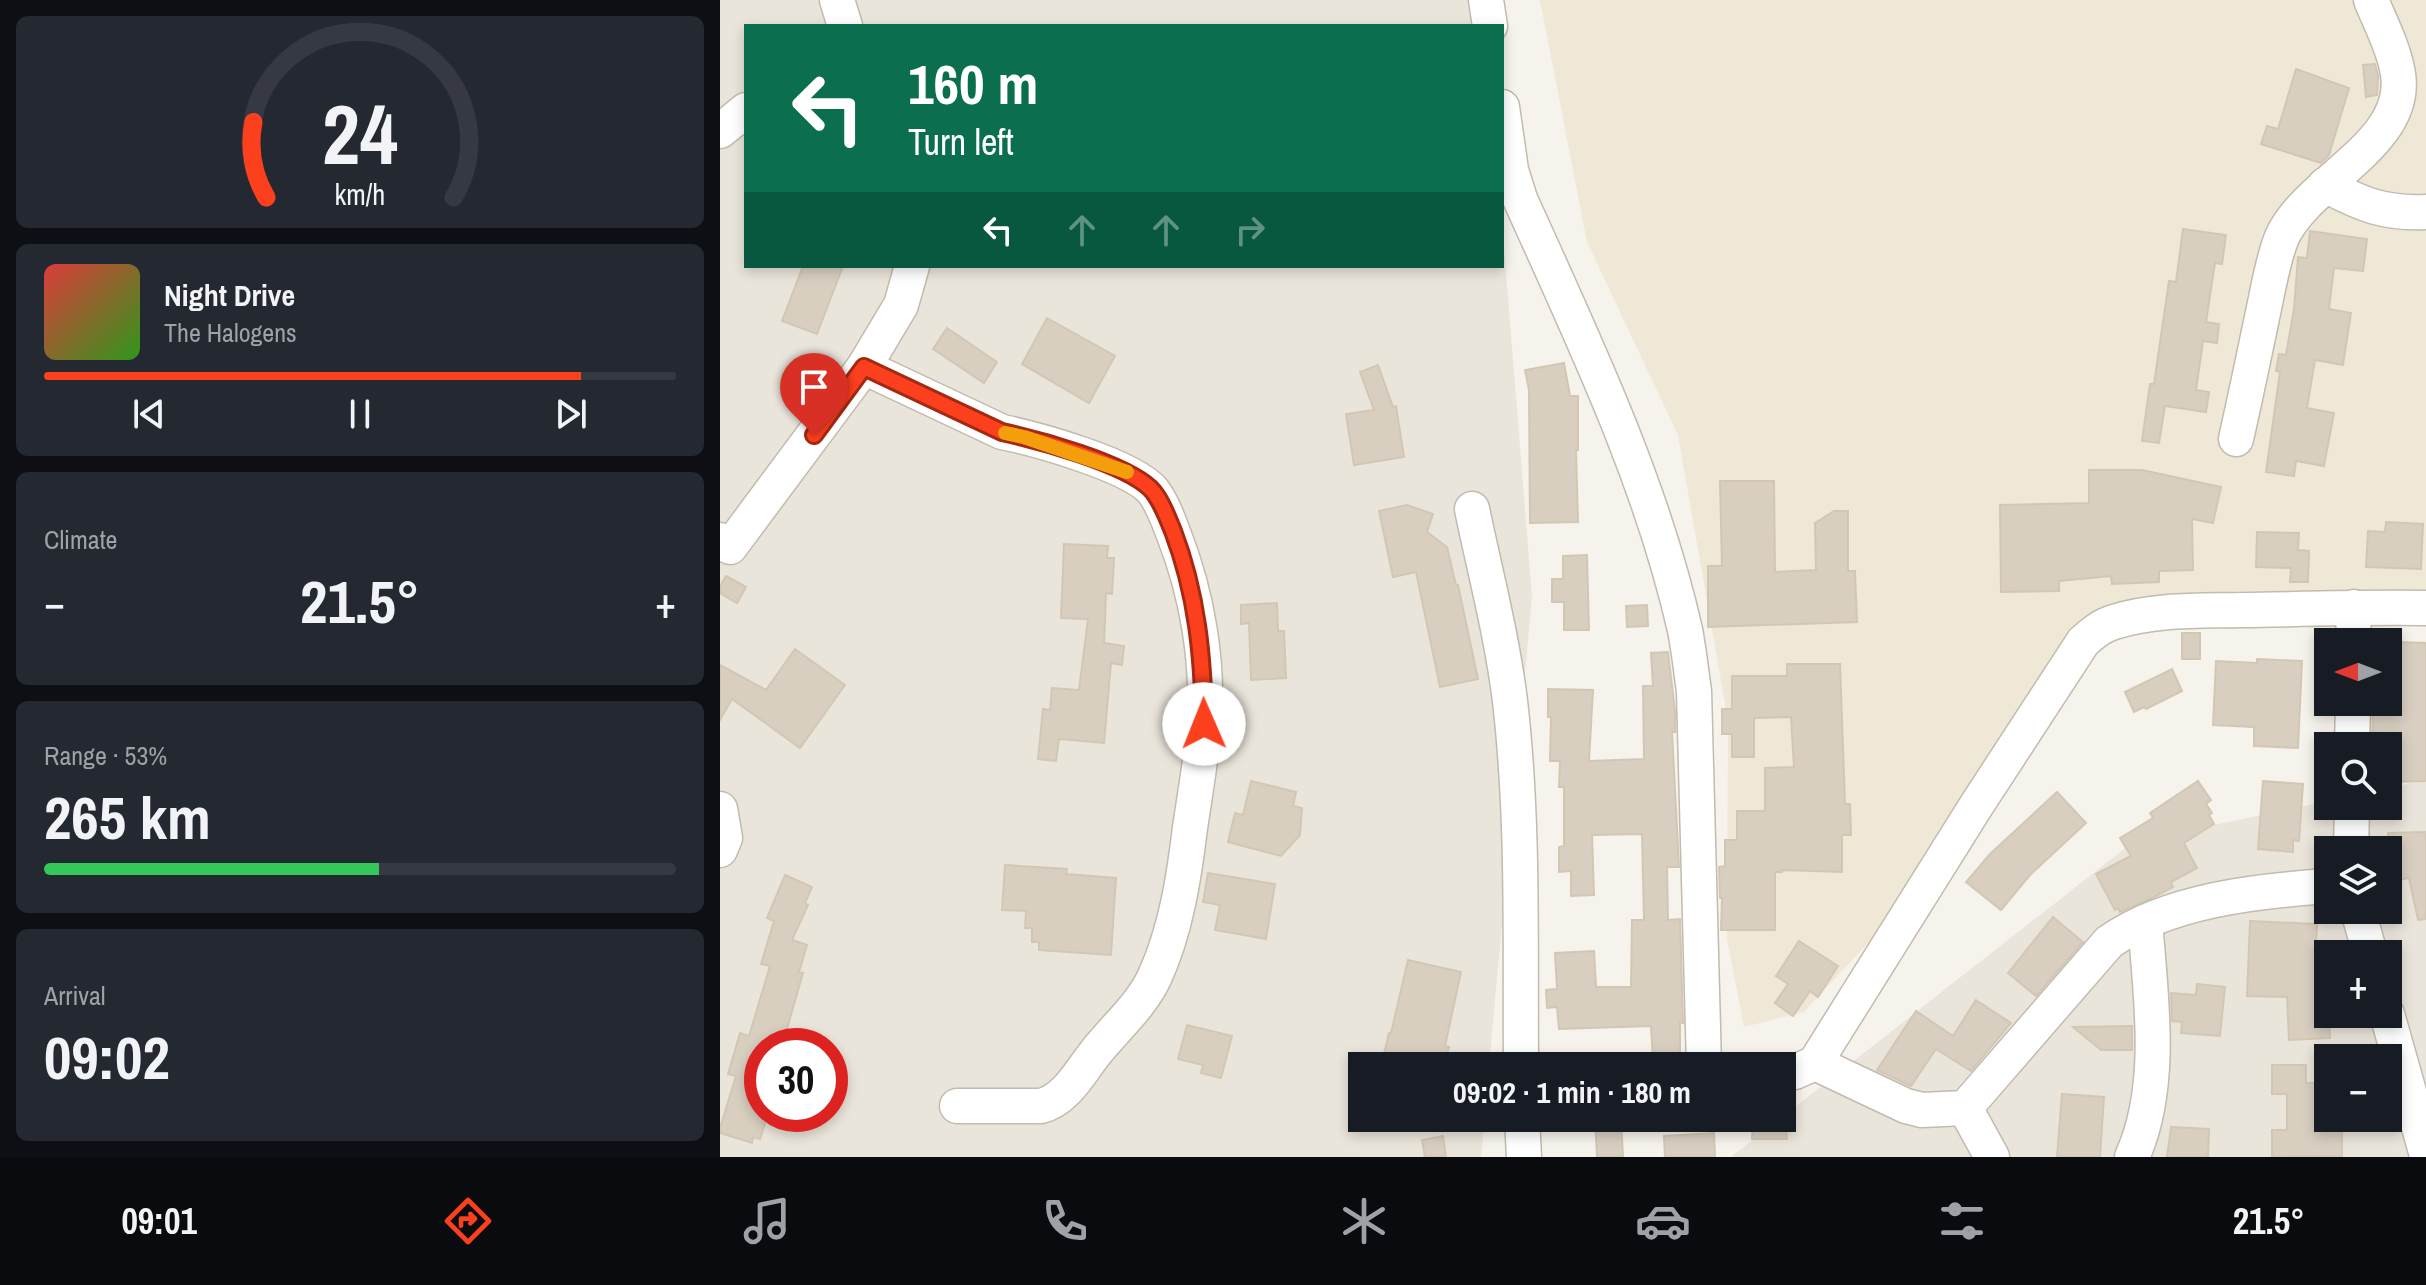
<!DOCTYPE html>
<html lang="en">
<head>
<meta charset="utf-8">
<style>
	:root { --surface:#171b24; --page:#242831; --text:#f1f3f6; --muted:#9ea1a6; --line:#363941; --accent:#fc3f1d }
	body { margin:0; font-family:"Archivo Narrow",sans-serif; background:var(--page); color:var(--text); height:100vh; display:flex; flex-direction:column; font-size:30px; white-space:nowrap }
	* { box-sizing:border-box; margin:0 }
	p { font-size:26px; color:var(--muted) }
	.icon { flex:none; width:44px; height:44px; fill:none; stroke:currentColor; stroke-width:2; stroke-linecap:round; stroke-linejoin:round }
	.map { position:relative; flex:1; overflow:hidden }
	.drawer { display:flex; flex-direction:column; gap:16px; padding:16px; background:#0d0f14; width:720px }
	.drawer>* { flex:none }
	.banner { position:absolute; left:24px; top:24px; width:760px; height:244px; border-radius:0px; box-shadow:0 4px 12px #0003; background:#0b6e4f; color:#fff; overflow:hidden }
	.needle { width:52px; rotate:270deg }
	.buttons { position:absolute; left:1594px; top:628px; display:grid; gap:16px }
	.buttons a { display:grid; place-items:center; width:88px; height:88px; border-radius:0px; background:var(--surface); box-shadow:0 4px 12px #0003; font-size:40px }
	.speed { position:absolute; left:24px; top:1028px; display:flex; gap:16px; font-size:40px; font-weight:700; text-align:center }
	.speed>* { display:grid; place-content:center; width:104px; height:104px; border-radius:50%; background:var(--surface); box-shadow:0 4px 12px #0003; line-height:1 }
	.speed .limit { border:12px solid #d22; background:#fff; color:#111 }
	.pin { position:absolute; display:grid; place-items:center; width:68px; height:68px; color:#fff; margin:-82px -34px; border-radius:50% 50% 50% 0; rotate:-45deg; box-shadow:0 0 8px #0007 }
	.pin .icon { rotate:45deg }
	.me { position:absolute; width:88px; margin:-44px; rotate:359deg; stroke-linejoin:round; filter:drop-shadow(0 0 6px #0008) }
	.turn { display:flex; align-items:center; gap:28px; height:168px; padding:0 32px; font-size:36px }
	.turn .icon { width:104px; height:104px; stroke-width:2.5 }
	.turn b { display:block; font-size:56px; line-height:68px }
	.lanes { display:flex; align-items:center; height:76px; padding:0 32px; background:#0003; justify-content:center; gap:40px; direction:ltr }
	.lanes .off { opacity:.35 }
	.big { font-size:60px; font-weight:700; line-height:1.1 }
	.drawer .tile { flex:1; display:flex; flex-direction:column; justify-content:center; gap:12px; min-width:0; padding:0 28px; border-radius:12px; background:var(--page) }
	.drawer .dial { align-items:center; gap:0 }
	.dial svg { height:208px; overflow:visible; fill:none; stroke:var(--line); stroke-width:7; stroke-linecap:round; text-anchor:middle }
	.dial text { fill:var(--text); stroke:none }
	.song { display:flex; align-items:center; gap:24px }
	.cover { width:96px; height:96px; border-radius:12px; background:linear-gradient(135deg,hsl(0 70% 55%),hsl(110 70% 35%)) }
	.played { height:8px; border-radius:4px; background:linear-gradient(90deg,var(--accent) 85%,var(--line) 85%) }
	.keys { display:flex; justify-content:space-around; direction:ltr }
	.heat { display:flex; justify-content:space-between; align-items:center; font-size:44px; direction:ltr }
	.charge { height:12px; border-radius:6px; background:linear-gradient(90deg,#34c759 53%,var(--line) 0) }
	.trip { position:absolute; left:628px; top:1052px; width:448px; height:80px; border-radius:0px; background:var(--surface); box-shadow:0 4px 12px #0003; font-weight:700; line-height:80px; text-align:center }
	.tabs { display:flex; height:128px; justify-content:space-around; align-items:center; background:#090b0e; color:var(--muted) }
	.tabs .icon { width:56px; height:56px }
	.tabs .selected { color:var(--accent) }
	.tabs b { font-size:36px; color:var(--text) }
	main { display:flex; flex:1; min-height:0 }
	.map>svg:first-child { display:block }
</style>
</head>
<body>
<main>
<section class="drawer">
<div class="tile dial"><svg viewBox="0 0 100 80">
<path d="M14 69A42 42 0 1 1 86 69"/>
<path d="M14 69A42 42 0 0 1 9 40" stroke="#fc3f1d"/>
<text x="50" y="56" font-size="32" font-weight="700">24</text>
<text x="50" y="72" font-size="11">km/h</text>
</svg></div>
<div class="tile">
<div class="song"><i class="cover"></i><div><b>Night Drive</b><p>The Halogens</p></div></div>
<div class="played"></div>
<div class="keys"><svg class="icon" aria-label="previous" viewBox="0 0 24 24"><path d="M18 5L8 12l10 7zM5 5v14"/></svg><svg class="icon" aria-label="pause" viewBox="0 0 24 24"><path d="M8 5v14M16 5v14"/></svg><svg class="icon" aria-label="next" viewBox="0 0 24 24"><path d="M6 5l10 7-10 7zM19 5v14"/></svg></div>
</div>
<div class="tile"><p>Climate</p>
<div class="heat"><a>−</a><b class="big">21.5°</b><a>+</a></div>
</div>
<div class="tile"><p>Range · 53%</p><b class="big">265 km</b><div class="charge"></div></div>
<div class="tile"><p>Arrival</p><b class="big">09:02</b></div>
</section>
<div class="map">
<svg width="1706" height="1157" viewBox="0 0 1706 1157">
	<rect width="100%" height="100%" fill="#f6f3ec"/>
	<g fill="#eae5da" fill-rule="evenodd">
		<path d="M0,0H764L766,26H26V266H782V223L812,596L769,1066H642V1118H765L761,1157H0ZM42,1046H110V1114H42Z"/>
		<path d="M1706,780V1157H1011L1413,842L1608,801V806H1668V788ZM1608,850H1668V910H1608ZM1608,954H1668V1014H1608ZM1608,1058H1668V1118H1608Z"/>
	</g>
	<path fill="#efe8d6" d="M820,0H1706V594L1517,591L1385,610L1184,904L1084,1012L1024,1027L1007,939L1008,721L958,435L867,242Z"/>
	<g fill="#d8cfc1" stroke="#d3c7b4" stroke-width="2">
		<path d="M1655,64L1658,76L1657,95L1646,97L1643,65Z"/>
		<path d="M1576,69L1629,88L1609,155L1601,163L1541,144L1547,126L1558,129Z"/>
		<path d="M1463,229L1506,235L1502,264L1495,263L1486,322L1499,324L1497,343L1483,341L1476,390L1489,392L1486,412L1445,406L1439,443L1422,441L1430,384H1434L1449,281L1456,282Z"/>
		<path d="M1590,231L1647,239L1643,271L1614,268L1609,309L1631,313L1623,365L1595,360L1587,408L1614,413L1604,466L1576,461L1574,476L1546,472L1560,372L1556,371L1559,354L1566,355L1574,309L1578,257L1587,258Z"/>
		<path d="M83,266H123L97,334L62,321Z"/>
		<path d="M327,318L395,356L369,403L302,364Z"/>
		<path d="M227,328L277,362L264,383L213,349Z"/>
		<path d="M844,363L850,396H858V450H856L858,522L810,523L809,390L805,370Z"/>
		<path d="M658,365L673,407L676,406L684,457L634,465L626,414L654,410L640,372Z"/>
		<path d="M1369,470H1422L1501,487L1493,523L1472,519L1473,570L1439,571V582L1392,584L1391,576L1339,581V591L1281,592L1280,505L1369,503Z"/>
		<path d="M1000,481H1054L1055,572L1096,570L1095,523L1114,511H1128V571H1135L1137,622L988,627V566H1002Z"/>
		<path d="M687,505L713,514L707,532L727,547L736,585H738L758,679L720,687L696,572L673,577L659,511Z"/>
		<path d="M1666,522L1703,524L1701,569L1646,567L1648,531L1665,532Z"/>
		<path d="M1537,532L1579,533L1578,550L1589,551L1588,582H1570L1571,568L1536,567Z"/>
		<path d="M344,544L388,546L387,558H394L392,594L386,593L384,643L404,646L402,665L391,663L384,743L339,739L336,761L318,759L323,709L330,710L332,688L359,690L368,619L341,618Z"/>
		<path d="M867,555L869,630H844V602H832V579H843V556Z"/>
		<path d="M6,576L26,587L17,603L0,593V586Z"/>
		<path d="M557,603L558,631H564L566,678L531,680L529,623L521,624V605Z"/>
		<path d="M927,605L928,626L907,627L906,606Z"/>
		<rect x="1462" y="633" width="18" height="26"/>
		<path d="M1675,642L1706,643V781L1674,782L1673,750H1668V746H1652L1653,702H1668V683H1673Z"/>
		<path d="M75,649L125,685L80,748L12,699L0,720V665L46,690Z"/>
		<path d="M948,652L955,711V732H952L959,867H947L948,920L960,919L963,1023L960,1022V1061H933L931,1026L839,1029L837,1007L827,1008L826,990L837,989L835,953L874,951L876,987H911L912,920H924L922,834L872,835L874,895L851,896V871L839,872V847L844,846V787H839L840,761H830L831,717H828V689L873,690L869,761L924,759L923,686H933L931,653Z"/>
		<path d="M1537,659L1582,661L1578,748L1534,746V727L1493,725L1496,661L1537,663Z"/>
		<path d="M1067,664H1120L1125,804H1130L1131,835H1122V872L1062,870V872H1055V930H1001L1002,898H1000L999,867L1005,866V840H1017V811H1045V768L1074,767L1071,717L1034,718V757H1012V734H1002V709H1012V676H1067Z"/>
		<path d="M1452,669L1462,691L1426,709L1424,707L1414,712L1405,692Z"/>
		<path d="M531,781L576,792L573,806L582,808L580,835L561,856L508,842L515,813L523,815Z"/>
		<path d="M1478,781L1491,800L1486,804L1492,813L1489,815L1494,824L1464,843L1477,868L1451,882L1453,887L1434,897L1400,912L1398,908L1395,910L1376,874L1411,856L1400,838L1433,818L1430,813Z"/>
		<path d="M1543,781L1583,784L1579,841L1573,840V852L1538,849Z"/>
		<path d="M1337,792L1366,823L1310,875L1281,910L1246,882L1270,854Z"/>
		<path d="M1706,832V919L1698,920L1689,878L1668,882V833Z"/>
		<path d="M285,865L347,869L346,874L396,878L391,955L319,950V942H312V928H305L306,911L282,910Z"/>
		<path d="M488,873L555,884L546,939L495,930L500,905L483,902Z"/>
		<path d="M65,875L92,887L85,903L88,905L72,940L87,945L79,972L83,973L62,1046H42V1114H48L40,1139L33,1137L32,1143L0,1133V1128L16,1076L8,1074L20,1033L29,1036L50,966L41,964L54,921L47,918Z"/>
		<path d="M1333,917L1363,942L1316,996L1288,973Z"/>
		<path d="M1530,921L1597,924L1595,968H1607L1610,1038L1569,1040L1567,997L1527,996Z"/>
		<path d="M1079,941L1118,966L1098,997L1090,991L1073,1016L1055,1003L1068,984L1056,976Z"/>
		<path d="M688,960L741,972L725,1046L729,1047L724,1066H661L669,1033H671Z"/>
		<path d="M1477,984L1505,987L1500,1036L1461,1033L1462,1022L1452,1021L1451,993L1476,995Z"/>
		<path d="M1256,1000L1291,1023L1251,1071L1216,1049L1191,1086L1157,1070L1196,1011L1233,1036Z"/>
		<path d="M467,1025L512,1036L501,1078L481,1073L483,1065L458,1059Z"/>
		<path d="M1412,1026V1050H1381L1353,1027Z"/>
		<path d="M1552,1065H1586V1083H1608V1118H1622V1156L1552,1157V1130H1567V1094H1552Z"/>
		<path d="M1342,1094L1384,1097L1380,1157H1337Z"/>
		<path d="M875,1118H901L903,1157H877Z"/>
		<path d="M1033,1118H1065L1067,1139H1032Z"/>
		<path d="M1451,1127L1489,1129L1488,1157H1447Z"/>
		<path d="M994,1133L995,1157H945L944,1136Z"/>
		<path d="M723,1136L726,1157H705L702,1140Z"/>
	</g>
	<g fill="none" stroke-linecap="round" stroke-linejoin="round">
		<g stroke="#c2bbae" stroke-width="37">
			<g id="minor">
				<path d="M117,0L125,26"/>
				<path d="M766,0L770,26"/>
				<path d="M782,107L791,170L800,199C863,339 931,480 965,630C969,650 971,671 974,691L984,1066"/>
				<path d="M0,131L26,110"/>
				<path d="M1605,185C1641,204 1664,214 1706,212"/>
				<path d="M144,367L282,432C316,439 411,465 433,491C443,504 448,520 454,535C477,594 489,662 484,726C481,760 475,794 470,828C464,877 456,930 435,976C422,1005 396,1027 376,1052C360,1072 346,1100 321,1106H237"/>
				<path d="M1516,439C1526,395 1535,351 1544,308C1549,285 1553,259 1562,237C1588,180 1689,144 1678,74C1674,49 1661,24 1651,0"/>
				<path d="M752,509C765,572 782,636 790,701C804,822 800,944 801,1066"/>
				<path d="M0,540L10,547L144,367L181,305L192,266"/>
				<path d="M1633,642L1634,607"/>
				<path d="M1632,746L1633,702"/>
				<path d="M0,809L5,838L0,850"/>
				<path d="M1631,850L1632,806"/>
				<path d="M1638,910L1650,954"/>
				<path d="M1667,1014L1706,1152"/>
				<path d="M1095,1063L1186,1106L1202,1110L1245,1108L1389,942C1449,900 1537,891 1608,886"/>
				<path d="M1062,1075L1075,1072L1095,1063L1256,806L1363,642C1373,633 1381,626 1394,622C1435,609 1480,611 1522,610C1583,609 1645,607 1706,608"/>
				<path d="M1245,1108L1272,1157"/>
				<path d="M802,1118L804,1157"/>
				<path d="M1412,1157C1444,1087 1431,997 1425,922"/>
			</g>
		</g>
		<use href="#minor" stroke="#fff" stroke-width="34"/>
	</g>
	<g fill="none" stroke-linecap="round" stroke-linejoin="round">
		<g stroke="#a42913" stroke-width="20">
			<path id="route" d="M94,435L144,367L282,432C319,440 403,463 430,488C441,499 447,517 453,531C477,594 483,657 484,724"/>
		</g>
		<use href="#route" stroke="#fc3f1d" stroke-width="14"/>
		<path stroke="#f59e0b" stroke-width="14" d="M285,433L304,437L407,472"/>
	</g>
</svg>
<div class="buttons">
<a><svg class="needle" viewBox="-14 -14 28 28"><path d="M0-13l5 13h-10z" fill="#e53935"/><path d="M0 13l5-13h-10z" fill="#9ea1a6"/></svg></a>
<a><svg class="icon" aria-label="search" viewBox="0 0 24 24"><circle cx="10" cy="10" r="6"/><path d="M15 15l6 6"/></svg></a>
<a><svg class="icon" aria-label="layers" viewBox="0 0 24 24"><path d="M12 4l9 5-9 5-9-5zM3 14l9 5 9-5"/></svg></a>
<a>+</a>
<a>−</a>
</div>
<div class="speed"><div class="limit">30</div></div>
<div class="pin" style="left:94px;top:435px;background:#d93025"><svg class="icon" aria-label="arrive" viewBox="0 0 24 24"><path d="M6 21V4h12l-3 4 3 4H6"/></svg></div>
<svg class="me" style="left:484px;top:724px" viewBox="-20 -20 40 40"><circle r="19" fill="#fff"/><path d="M0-13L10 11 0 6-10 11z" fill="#fc3f1d"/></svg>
<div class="trip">09:02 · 1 min · 180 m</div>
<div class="banner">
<div class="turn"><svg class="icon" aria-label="left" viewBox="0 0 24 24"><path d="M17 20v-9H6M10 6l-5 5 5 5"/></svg><div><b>160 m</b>Turn left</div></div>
<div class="lanes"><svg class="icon" aria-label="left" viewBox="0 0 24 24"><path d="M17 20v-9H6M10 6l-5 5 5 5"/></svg><svg class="icon off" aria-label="ahead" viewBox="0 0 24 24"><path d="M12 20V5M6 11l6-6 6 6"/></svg><svg class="icon off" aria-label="ahead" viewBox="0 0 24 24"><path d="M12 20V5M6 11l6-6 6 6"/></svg><svg class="icon off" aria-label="right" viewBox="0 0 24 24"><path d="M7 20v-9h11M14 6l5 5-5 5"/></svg></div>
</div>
</div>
</main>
<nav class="tabs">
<b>09:01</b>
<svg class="icon selected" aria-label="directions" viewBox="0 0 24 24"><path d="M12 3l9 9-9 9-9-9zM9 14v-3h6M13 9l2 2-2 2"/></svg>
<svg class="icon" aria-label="music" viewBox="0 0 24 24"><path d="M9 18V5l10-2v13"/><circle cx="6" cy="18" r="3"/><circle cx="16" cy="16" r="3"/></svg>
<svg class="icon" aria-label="phone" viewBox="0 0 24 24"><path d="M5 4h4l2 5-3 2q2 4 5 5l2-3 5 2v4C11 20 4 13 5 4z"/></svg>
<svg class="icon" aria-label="climate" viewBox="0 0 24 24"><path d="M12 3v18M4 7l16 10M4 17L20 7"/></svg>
<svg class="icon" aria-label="car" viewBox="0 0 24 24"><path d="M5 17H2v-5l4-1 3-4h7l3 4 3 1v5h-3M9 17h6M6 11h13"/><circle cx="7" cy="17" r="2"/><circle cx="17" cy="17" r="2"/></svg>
<svg class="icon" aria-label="filters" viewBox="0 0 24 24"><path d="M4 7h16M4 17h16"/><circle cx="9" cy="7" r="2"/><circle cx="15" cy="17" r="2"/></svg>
<b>21.5°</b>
</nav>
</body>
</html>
